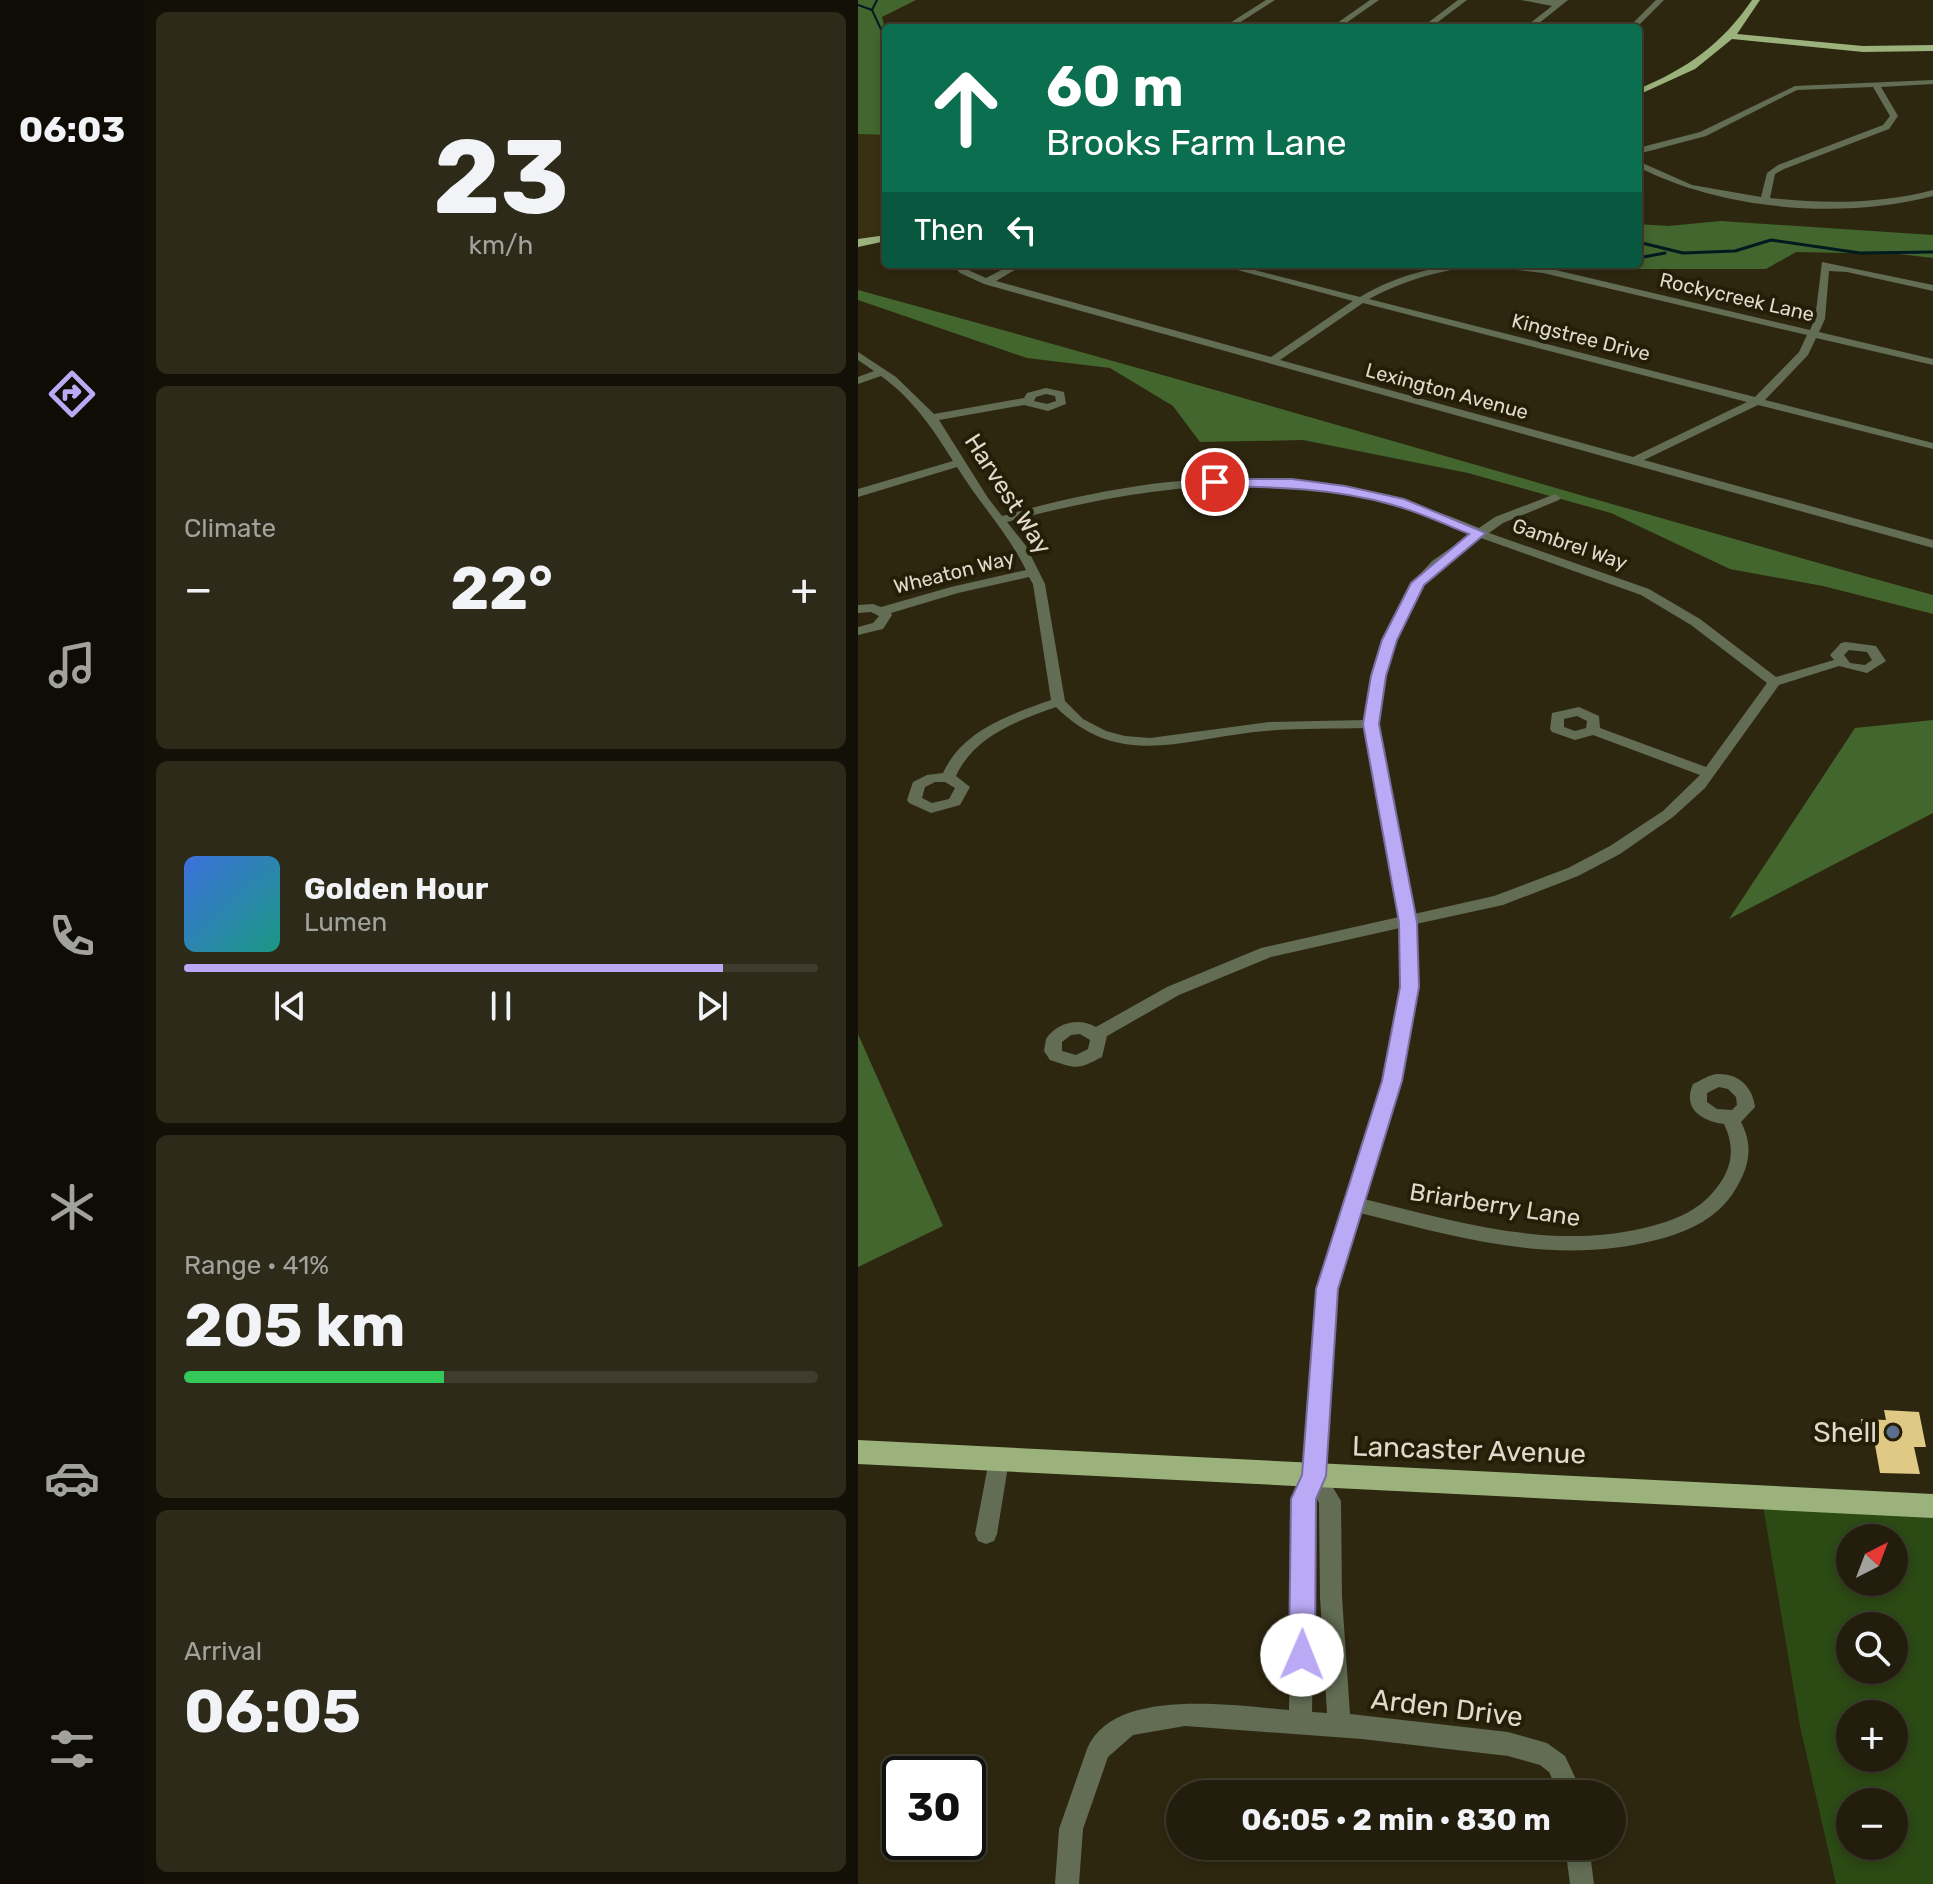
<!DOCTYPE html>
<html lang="en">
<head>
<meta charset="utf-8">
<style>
	:root { --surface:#221d0c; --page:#2e2a1a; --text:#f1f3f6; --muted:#a2a29d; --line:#3f3b2d; --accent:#baaaf6 }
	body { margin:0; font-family:Rubik,sans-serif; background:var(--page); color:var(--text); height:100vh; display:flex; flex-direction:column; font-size:30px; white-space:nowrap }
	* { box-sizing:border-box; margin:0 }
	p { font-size:26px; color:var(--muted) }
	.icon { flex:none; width:44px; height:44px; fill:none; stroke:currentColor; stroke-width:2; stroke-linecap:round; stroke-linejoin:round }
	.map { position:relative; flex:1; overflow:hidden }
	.drawer { display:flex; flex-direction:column; gap:12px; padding:12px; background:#131007; width:714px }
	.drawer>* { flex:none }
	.guide { position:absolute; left:24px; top:24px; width:760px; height:244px; border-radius:8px; box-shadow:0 4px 12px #0003,0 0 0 2px var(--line); background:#0b6e4f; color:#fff; overflow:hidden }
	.needle { width:52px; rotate:42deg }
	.fabs { position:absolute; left:978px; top:1524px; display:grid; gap:16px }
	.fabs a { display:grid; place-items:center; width:72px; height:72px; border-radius:50%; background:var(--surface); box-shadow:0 4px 12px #0003,0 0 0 2px var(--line); font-size:40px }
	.speed { position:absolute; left:24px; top:1756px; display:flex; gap:16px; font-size:40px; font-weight:700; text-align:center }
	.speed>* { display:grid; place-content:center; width:104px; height:104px; border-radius:50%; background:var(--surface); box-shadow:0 4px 12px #0003,0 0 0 2px var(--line); line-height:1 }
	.speed .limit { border:4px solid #111; border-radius:12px; background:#fff; color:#111 }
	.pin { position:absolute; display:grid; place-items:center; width:68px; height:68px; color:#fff; margin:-34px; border:4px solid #fff; border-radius:50%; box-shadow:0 2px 8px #0007 }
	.me { position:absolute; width:88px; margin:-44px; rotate:1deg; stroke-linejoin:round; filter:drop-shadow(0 0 6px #0008) }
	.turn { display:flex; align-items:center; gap:28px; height:168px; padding:0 32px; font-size:36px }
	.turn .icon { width:104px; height:104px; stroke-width:2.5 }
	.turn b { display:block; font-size:56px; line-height:68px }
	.then { display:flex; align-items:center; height:76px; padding:0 32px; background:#0003; gap:16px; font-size:30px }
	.big { font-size:60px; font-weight:700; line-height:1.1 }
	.drawer .card { flex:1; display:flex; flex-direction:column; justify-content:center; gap:12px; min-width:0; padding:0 28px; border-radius:12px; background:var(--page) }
	.drawer .dial { align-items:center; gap:0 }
	.dial b { font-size:104px; line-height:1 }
	.song { display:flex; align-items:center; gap:24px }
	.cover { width:96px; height:96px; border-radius:12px; background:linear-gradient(135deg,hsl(220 70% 55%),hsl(170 70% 35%)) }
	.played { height:8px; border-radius:4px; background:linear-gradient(90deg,var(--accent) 85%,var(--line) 85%) }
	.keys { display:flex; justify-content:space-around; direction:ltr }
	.heat { display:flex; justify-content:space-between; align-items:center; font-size:44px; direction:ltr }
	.charge { height:12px; border-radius:6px; background:linear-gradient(90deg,#34c759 41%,var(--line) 0) }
	.trip { position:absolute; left:308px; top:1780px; width:460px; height:80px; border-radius:40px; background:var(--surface); box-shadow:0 4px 12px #0003,0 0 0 2px var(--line); font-weight:700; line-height:80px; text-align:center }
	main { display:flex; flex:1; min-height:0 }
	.tabs { display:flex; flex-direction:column; width:144px; justify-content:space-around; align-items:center; background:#0e0c05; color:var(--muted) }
	.tabs .icon { width:56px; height:56px }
	.tabs .selected { color:var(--accent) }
	.tabs b { font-size:36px; color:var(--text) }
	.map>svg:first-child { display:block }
</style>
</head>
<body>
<main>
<nav class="tabs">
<b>06:03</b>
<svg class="icon selected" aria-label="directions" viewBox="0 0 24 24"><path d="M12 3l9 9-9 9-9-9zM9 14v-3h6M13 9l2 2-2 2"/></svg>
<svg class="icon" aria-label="music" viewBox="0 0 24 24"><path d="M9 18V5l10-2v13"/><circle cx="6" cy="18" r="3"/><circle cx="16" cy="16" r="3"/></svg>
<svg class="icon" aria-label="phone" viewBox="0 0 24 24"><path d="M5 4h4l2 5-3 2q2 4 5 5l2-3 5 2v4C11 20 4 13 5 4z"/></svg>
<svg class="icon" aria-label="climate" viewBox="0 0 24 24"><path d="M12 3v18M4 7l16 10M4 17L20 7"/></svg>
<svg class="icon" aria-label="car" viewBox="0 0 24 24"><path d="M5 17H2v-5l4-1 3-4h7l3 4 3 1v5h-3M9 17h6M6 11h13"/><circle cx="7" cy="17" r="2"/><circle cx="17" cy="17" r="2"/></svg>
<svg class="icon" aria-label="filters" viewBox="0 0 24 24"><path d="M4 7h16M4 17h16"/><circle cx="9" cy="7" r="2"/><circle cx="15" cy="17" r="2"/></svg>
</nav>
<section class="drawer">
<div class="card dial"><b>23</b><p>km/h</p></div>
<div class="card"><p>Climate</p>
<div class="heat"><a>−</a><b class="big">22°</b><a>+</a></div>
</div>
<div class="card">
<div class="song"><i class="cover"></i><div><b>Golden Hour</b><p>Lumen</p></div></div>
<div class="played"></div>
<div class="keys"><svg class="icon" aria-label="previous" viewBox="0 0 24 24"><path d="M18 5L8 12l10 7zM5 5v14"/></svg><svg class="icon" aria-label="pause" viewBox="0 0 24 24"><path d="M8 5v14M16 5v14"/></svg><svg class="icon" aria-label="next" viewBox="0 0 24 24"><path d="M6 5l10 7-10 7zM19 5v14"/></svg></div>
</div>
<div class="card"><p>Range · 41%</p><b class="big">205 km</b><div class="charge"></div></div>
<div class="card"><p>Arrival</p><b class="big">06:05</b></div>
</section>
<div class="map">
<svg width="1075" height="1884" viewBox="0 0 1075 1884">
	<rect width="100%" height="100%" fill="#2e2710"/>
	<path fill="#392f11" d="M0,134L28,135V234L0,239Z"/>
	<path fill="#2b4a14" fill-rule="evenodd" d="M905,1506L1075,1515V1884H978L942,1726ZM992,1538H1036V1582H992ZM992,1626H1036V1670H992ZM992,1714H1036V1758H992ZM992,1802H1036V1846H992Z"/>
	<g fill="#43652e">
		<path d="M0,0H58L24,17L28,32V135L0,134Z"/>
		<path d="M863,221L1075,235V258L1041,254L938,252L908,269H744L706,264H780V224L810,226Z"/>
		<path d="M0,290C359,388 716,495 1075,595V614L965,586L872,569L753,513L610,473L445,440L342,442L315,406L252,368L169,358L0,300Z"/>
		<path d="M1075,720V813L871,919L997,728Z"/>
		<path d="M0,1034L85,1226L0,1267Z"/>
	</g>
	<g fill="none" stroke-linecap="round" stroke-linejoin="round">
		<g stroke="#001b20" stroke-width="2">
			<path d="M0,5L14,10L28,40"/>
			<path d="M14,10L19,0"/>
		</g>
		<g stroke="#001b20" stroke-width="3">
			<path d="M780,242L825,253L877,251L913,240L1002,253L1075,252"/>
			<path d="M780,258L807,253"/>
		</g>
	</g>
	<path fill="#dfc984" d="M1026,1410L1061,1412L1068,1447H1056L1062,1474L1022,1473L1017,1445H1007L1003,1419L1028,1420Z"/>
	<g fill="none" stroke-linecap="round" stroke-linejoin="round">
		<g fill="#626d54" fill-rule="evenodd">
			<path d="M408,0H417L373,28H364Z"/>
			<path d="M512,0H521L481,28H472Z"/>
			<path d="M600,0H609L572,28H563Z"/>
			<path d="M663,0H710L675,28H666L694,6Z"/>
			<path d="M798,0H806L778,28H770Z"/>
			<path d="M337,26H342L343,28H333Z"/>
			<path d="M1075,80V84L1023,87L1040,116L1031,129L926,169L917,174L912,198C966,204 1022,204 1075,190V196C984,220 864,210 780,167V161L834,185L903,197L909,173L920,165L1025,125L1032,116L1015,87L939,90L848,136L780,154V148L842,132L937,86Z"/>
			<path d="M964,262L1075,285V291L989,272L971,271L967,319L961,332L1075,359V365L958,338L950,355L907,400L1075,443V449L900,405L786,460L1075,540V548L126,284L102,273L94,264H104L108,269L128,278L155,264H167L138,281L413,357L495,301L357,264H373L502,297C559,263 620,259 685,267L952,330L957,319ZM603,268H641L685,273L949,335L941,352L897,397L511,299C541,283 569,274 603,268ZM505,303L889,402L775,457L422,360Z"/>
			<path d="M0,352L38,377L76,414L166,398L169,393L188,388L206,392L208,404L190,411L166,405L81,420L130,498L144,516C313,469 456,458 621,528L637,517L697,494L703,498L701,500L645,523L631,533L791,589L842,619L918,677L976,660L972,655L983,643L988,642L1018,646L1028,661L1009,673L981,666L921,685L847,788L815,817L762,854L720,876L645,905L558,924L560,987L543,1081L506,1199C600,1222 697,1252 794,1226C817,1220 841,1210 856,1191C874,1170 878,1149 866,1124C844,1121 824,1109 835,1084C842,1081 852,1074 860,1074C881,1073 895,1088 897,1107L883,1122C896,1147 891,1167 877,1190C861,1217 832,1231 802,1239C698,1267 603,1238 502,1213L479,1289L467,1474L483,1501L484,1597L492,1714L650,1732L689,1743L707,1756L725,1794H701L691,1772L682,1765L650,1756L504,1739L327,1726L275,1735L250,1757L225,1829L221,1884H197L201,1829L229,1749C255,1686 377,1706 431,1710L435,1499L445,1476L459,1289L525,1081L544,987L542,928L413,957L321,995L249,1036L244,1057C219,1070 219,1069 192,1060L186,1051L188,1039C199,1023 220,1017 238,1027L309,987L403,948L541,917L507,728C470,729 432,728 396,732C321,741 259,768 198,707C159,721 116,736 98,776L112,787L102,805L73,813L51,803L49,800L55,782L69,775L85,773C105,730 151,715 193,700L175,584L171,577L100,593L33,613L34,615L25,629L0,635V627L15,623L21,616L13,612L0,613V605L15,604L23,607L93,587L168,570C150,533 121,503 99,467L0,497V489L95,461C75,429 54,398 23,376L0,384V377L16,371L0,360ZM188,394L197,396L198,401L189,404L176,401L178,397ZM393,484C475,489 538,501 613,534L574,561L554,583L524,640L514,676L507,720L411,722L292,738L267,736L248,731L225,719L207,701L187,584L168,546L149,522C230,500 309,486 393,484ZM623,538L783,595L833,625L909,683L848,767L742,728L741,716L721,707L694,713L692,729L694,732L717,740L735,735L842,775L805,811L752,846L710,868L636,896L556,914L520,724L528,676L538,640L566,585L582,567ZM991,650L1009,652L1014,660L1007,665L992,663L986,655ZM719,716L729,721L728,728L717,731L706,727V719ZM77,782H87L97,788L91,799L74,803L64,798L67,787ZM222,1034L232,1040L230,1049L218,1055L204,1051V1042L213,1035ZM861,1087L870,1089L878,1097L879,1105L874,1110L859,1109L849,1102V1093ZM458,1497L461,1503L462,1597L469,1713L454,1712Z"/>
			<path d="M141,1450L148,1453L151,1460L139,1534L136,1541L128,1544L120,1541L117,1534L131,1460L134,1453Z"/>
			<path d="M707,1846H731L736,1884H712Z"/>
		</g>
		<g fill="#9bb27d" fill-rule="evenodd">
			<path d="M894,0H902L879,34L1005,46L1075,45V51L1005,52L874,39L837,69L780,95V89C829,69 864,44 894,0Z"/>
			<path d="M28,235V241L0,247V239Z"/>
			<path d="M0,1440L1075,1494V1518L0,1464Z"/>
		</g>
	</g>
	<path fill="#baaaf6" stroke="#796ea0" stroke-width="2" d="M352,479H434L487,486L546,499L628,533L566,585L539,640L528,676L521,724L559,922L561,987L544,1081L480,1289L468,1476L458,1499L457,1655L453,1664L444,1668L434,1664L431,1655L433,1499L444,1475L458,1289L524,1081L542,987L541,922L505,724L513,676L524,640L553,583L611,534C586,524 561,512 535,505C477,488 417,487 357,486L350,482Z"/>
	<circle fill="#5c6f8a" stroke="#251e07" stroke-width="3" cx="1035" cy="1432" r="8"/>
	<g text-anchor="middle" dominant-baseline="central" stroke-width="8" stroke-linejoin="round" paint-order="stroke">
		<g font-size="20" fill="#dedacc" stroke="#251e07">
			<text transform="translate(879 297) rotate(13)">Rockycreek Lane</text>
			<text transform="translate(723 337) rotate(14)">Kingstree Drive</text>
			<text transform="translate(589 391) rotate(15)">Lexington Avenue</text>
			<text transform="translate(712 544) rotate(19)">Gambrel Way</text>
			<text transform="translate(96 572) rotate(-14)">Wheaton Way</text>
		</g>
		<g font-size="24" fill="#dedacc" stroke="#251e07">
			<text transform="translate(150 494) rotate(57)">Harvest Way</text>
			<text transform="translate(637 1205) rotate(9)">Briarberry Lane</text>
		</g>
		<g font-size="28" fill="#dedacc" stroke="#251e07" text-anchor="end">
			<text x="1019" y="1432">Shell</text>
		</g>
		<g font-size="28" fill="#dedacc" stroke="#251e07">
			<text transform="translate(611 1450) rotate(2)">Lancaster Avenue</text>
			<text transform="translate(589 1708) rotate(7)">Arden Drive</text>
		</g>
	</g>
</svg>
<div class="fabs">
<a><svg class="needle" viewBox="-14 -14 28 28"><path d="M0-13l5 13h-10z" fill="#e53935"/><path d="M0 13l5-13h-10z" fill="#a2a29d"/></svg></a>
<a><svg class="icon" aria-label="search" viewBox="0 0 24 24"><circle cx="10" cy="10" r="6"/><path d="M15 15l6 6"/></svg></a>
<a>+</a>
<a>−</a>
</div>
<div class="speed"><div class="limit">30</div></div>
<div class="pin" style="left:357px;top:482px;background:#d93025"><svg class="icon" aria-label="arrive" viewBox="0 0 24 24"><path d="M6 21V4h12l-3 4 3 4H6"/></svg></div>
<svg class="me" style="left:444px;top:1655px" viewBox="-20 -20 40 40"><circle r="19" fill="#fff"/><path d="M0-13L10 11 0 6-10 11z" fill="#baaaf6"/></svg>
<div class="trip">06:05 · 2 min · 830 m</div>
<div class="guide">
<div class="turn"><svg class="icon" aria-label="ahead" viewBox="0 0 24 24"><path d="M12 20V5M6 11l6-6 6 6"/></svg><div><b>60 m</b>Brooks Farm Lane</div></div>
<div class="then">Then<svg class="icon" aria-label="left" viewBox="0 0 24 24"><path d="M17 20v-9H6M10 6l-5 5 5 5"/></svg></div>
</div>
</div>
</main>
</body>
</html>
